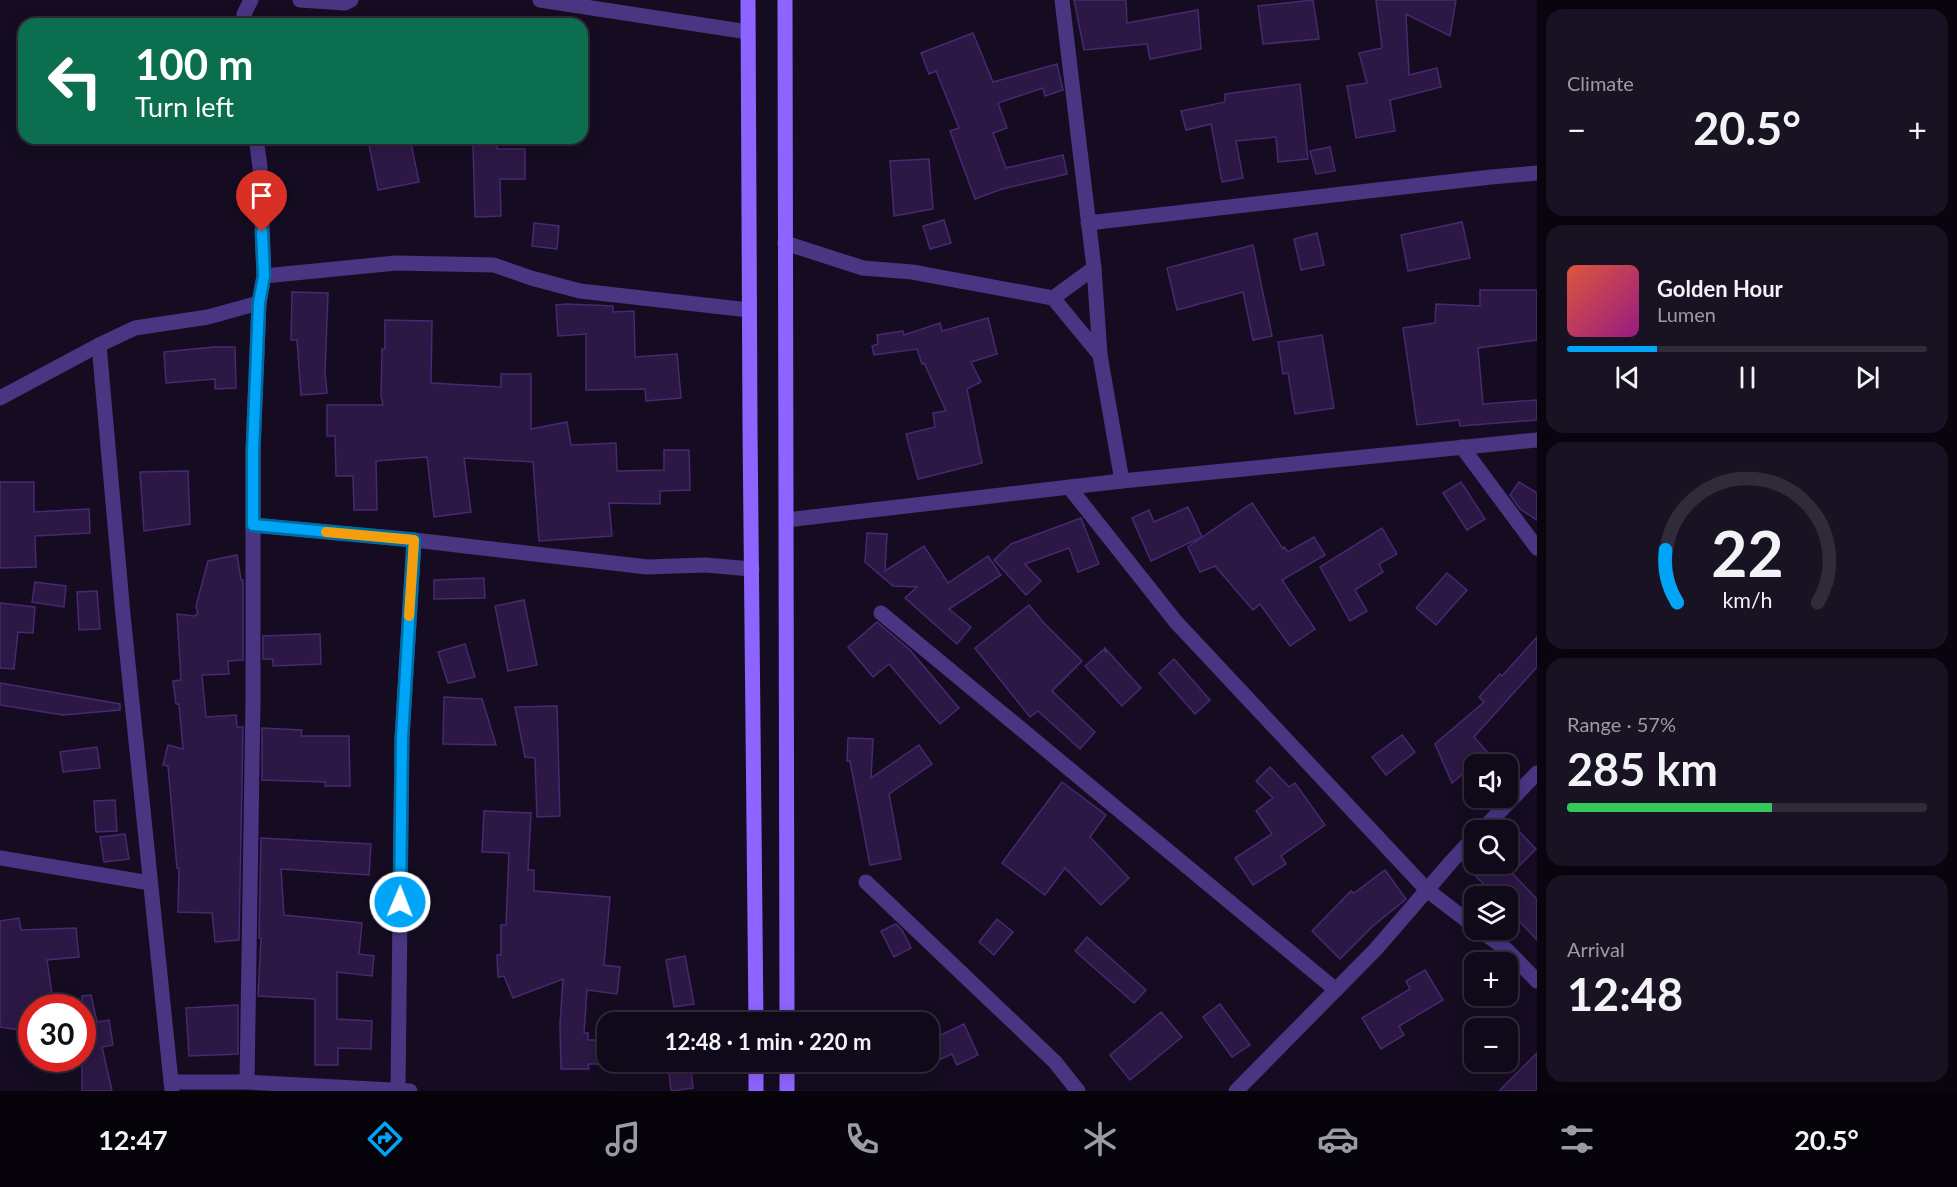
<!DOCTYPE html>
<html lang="en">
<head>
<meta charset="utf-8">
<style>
	:root { --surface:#10091a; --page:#191223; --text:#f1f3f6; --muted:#9c9aa2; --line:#302a39; --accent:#00a5f8 }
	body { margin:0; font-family:Lato,sans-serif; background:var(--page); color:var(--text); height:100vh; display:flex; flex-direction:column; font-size:22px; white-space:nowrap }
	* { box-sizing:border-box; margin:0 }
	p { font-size:20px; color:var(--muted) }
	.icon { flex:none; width:33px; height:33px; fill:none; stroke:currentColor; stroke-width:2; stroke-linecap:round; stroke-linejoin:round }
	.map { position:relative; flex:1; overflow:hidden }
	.sheet { display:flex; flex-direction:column; gap:9px; padding:9px; background:#09050e; width:420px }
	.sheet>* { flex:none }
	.guide { position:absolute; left:18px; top:18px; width:570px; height:126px; border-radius:18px; box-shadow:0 3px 15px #0003,0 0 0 2px var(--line); background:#0b6e4f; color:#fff; overflow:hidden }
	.buttons { position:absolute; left:1464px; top:754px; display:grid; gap:12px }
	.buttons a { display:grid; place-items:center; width:54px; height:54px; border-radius:12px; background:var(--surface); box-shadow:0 3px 15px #0003,0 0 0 2px var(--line); font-size:30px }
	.speed { position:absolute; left:18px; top:994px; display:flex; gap:12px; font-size:30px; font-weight:700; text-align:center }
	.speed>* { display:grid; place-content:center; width:78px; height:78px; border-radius:50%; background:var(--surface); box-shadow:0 3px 15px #0003,0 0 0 2px var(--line); line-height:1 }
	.speed .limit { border:9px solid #d22; background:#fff; color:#111 }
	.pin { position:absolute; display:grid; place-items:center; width:51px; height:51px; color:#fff; margin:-62px -26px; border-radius:50% 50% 50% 0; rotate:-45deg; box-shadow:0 0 6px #0007 }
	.pin .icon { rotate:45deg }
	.me { position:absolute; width:66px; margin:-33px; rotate:1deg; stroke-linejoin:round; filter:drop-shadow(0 0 4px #0008) }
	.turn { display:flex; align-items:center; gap:21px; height:126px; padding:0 18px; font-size:27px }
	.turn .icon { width:78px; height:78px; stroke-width:2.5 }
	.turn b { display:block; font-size:42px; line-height:51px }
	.big { font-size:45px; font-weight:700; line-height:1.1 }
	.sheet .tile { flex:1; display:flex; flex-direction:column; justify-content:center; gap:9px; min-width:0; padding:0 21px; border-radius:18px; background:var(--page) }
	.sheet .dial { align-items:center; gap:0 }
	.dial svg { height:156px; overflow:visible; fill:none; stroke:var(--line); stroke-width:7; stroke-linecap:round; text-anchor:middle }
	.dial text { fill:var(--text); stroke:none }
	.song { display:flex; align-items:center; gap:18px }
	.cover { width:72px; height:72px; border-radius:9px; background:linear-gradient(135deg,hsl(10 70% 55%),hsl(310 70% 35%)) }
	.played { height:6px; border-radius:3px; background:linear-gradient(90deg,var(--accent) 25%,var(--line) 25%) }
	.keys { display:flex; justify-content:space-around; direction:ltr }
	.heat { display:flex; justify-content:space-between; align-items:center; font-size:33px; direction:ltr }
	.charge { height:9px; border-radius:4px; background:linear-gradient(90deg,#34c759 57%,var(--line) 0) }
	.trip { position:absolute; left:597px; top:1012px; width:342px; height:60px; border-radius:18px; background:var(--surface); box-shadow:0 3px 15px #0003,0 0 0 2px var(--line); font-weight:700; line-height:60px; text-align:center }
	.dock { display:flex; height:96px; justify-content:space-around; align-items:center; background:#06040a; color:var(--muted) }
	.dock .icon { width:42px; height:42px }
	.dock .on { color:var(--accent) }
	.dock b { font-size:27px; color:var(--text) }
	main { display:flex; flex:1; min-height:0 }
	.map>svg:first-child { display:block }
</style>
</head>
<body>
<main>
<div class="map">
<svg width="1537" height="1091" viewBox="0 0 1537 1091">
	<rect width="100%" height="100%" fill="#150c22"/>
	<g fill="#2b1844" stroke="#482871" stroke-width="1.5">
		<path d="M1074,0H1126L1127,23L1198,10L1201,49L1150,59L1147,44L1084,50Z"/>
		<path d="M1313,0L1319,39L1263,44L1258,6Z"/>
		<path d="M1376,0H1456L1450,36L1406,14L1409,75L1437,68L1441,87L1390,100L1395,131L1356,138L1347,86L1367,83L1359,53L1382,48Z"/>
		<path d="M973,33L993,82L1057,64L1063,90L1045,96L1043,88L998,103L1007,128L993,133L1006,168L1063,155L1067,174L1002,189L975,199L950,131L959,128L936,71L929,74L921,53Z"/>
		<path d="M1300,84L1308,159L1278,162L1276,137L1236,141L1243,178L1222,182L1211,124L1186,130L1181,111L1225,102V94Z"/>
		<path d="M410,138L419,182L378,190L369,145Z"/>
		<path d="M473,145H497V149H525V179H500L501,216L475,217Z"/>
		<path d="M1330,147L1335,171L1316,174L1310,151Z"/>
		<path d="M929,159L933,209L894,216L890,161Z"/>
		<path d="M944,220L951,243L930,249L923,226Z"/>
		<path d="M1462,222L1470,258L1408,271L1401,235Z"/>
		<path d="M534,223L559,226L557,249L532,246Z"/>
		<path d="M1317,233L1324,265L1301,270L1294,239Z"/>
		<path d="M1253,245L1272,336L1253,340L1243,292L1177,310L1167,268Z"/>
		<path d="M1480,290H1537V340L1478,348L1483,404L1537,400V420L1460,426L1459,420L1417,425L1403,328L1435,323L1436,304L1480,306Z"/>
		<path d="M292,292L328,293L325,372L327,393L301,395L297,340H291Z"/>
		<path d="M567,304L613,306V312L634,311L635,357L677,354L681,398L646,401L645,389L586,390V334L558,336L556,305Z"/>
		<path d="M988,318L997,354L971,362L981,382L967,389L982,463L918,479L906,434L935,427L933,413L946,411L924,363L922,364L917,349L874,355L872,346L878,344L877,335L903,331L904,335L940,323L942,331Z"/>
		<path d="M385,320L432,321L431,383L501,387V374H531V429L567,422L571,445L616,443L617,471L664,470V450H689L690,490L660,491V504L609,503L612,536L539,541L533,462L464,458L471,512L434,517L427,457L376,461L377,510H354L353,476H336L335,436H327V405H383L381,396L382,349H385Z"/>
		<path d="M1322,335L1334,408L1295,414L1288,373L1283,374L1278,342Z"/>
		<path d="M214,347H235L236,388L215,389V379L166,383L164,352Z"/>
		<path d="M188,471L190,524L144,531L140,472Z"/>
		<path d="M0,482H34V512L89,509L90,533L35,536L36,567L0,568Z"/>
		<path d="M1461,482L1485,519L1467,530L1443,493Z"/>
		<path d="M1519,482L1537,493V520L1520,509L1510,495Z"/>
		<path d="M1252,503L1283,549L1284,547L1288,552L1314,537L1325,555L1282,580L1315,629L1290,646L1260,604L1253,610L1215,566L1200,572L1188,547Z"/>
		<path d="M1188,507L1202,537L1151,561L1132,518L1149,510L1154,522Z"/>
		<path d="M1081,518L1099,564L1078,572L1069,548L1025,564L1041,581L1026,595L994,560L1011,544Z"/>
		<path d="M1382,528L1397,554L1379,564L1383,572L1355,590L1367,611L1350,621L1320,567Z"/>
		<path d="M867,533L887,534L885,571L924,546L948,583L988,556L1001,575L949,609L971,627L957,644L905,598L917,587L893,586L865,562Z"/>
		<path d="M237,555L241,580H243V660L228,661L229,674L202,675L206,717L236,715L237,727H243L239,940L215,942L212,913L178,912L179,868H177L168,766L163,765L168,745L183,749L179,704H176L173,681L181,680L177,614L194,616L198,614L196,606L208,561Z"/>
		<path d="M1447,573L1467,590L1436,625L1416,608Z"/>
		<path d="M484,578L485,598L434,599V580Z"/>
		<path d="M35,582L66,586L64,607L32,602Z"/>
		<path d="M97,591L100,629L79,630L77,592Z"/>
		<path d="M524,600L537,665L508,671L495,606Z"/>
		<path d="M0,603L35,607L33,633L18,632L14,669L0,668Z"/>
		<path d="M1029,605L1043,622L1082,661L1052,691L1095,732L1080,749L1038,711L1030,717L975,648Z"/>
		<path d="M877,622L910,650L959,708L940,724L889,664L873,677L848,647Z"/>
		<path d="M320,634L321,664L273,666V659H263V636Z"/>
		<path d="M1537,637V667L1474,737L1488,753L1452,783L1435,744L1484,702L1479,697L1500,674L1502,676Z"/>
		<path d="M465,644L475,677L448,683L438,652Z"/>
		<path d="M1104,647L1141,688L1122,706L1085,666L1103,650L1106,652Z"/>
		<path d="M1174,659L1210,700L1195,714L1159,673Z"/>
		<path d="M0,683L120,704V710L63,715L0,705Z"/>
		<path d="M444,697L482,699L496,745L443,744Z"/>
		<path d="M557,706L560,816L537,817L535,758L525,757L515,707Z"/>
		<path d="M262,728L302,730L301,736H349L350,786H325V782L262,780Z"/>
		<path d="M1402,735L1415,752L1386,775L1372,757Z"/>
		<path d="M848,738L873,739L871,778L919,745L932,764L889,794L901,859L870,865L850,761H847Z"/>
		<path d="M97,747L100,768L63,772L60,752Z"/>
		<path d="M1270,767L1289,787L1295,783L1325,825L1281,856L1286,864L1253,885L1235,858L1272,834L1256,811L1273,798L1256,781Z"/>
		<path d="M1062,782L1106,815L1090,837L1129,878L1101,905L1065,868L1045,895L1002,863Z"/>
		<path d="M115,800L117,831L96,832L94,801Z"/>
		<path d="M484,811L531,813L528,870H534V891L610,897L604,965L620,967L617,994L587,990L584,1033H588V1040H608V1064H588L589,1069H561L560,1024L563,979L513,998L504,976L498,977L497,955H501V925H506L509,853L482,852Z"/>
		<path d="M1508,820L1536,849L1512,873L1537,899V940L1508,909V897H1496L1464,864H1503L1508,868Z"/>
		<path d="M125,834L129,859L104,862L100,837Z"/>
		<path d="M261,838L371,844L369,875L281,869L284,915L362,923L359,954L374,956L372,976L337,972V1019L372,1021L371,1049L338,1048V1065H315V999L258,996L261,938H259Z"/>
		<path d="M1385,870L1406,899L1373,926L1340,959L1312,931L1351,891L1354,893Z"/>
		<path d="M19,918L21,930L76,928L79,957L47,960L54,1008H29L26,1031L0,1027V921Z"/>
		<path d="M997,919L1013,932L994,955L979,942Z"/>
		<path d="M896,924L902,930L911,948L894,957L881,931Z"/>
		<path d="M1087,937L1146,990L1134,1003L1075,951Z"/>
		<path d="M685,956L694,1004L674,1007L666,960Z"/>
		<path d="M1425,970L1443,1000L1399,1026L1404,1035L1381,1049L1362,1018L1410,989L1406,981Z"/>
		<path d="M91,995L97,1022L109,1020L113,1045L102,1047L112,1091H82V996Z"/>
		<path d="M1220,1004L1250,1045L1232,1057L1203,1017Z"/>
		<path d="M238,1005V1054L189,1056L186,1008Z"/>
		<path d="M1161,1012L1182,1037L1130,1080L1110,1055Z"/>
		<path d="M964,1024L978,1055L957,1065L952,1054L928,1065V1041Z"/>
		<path d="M1537,1053V1091H1499Z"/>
		<path d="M668,1062H690L693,1088L671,1091Z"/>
	</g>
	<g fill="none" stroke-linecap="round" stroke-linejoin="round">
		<g stroke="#4a3583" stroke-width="15">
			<path d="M300,0L345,3L351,0"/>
			<path d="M540,0L748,32"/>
			<path d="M1062,0L1094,268L1100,355L1122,481"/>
			<path d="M245,24L244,14L251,0"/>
			<path d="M1088,223L1491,177L1537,173"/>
			<path d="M785,243L863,268L912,272L1053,298L1100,355"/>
			<path d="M264,276L396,263L494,265L531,278L580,291L749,310"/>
			<path d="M1053,298L1094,268"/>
			<path d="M99,345L123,615L172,1091"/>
			<path d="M0,398L99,345L135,328L208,317L259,303"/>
			<path d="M1462,447L1537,548"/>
			<path d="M1069,487L1176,622L1427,890L1474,926"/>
			<path d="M786,520L1122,481L1537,440"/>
			<path d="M253,525L414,540L647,567L705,565L752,569"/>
			<path d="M881,613L1336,990"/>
			<path d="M1481,831L1537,773"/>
			<path d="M0,858L150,883"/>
			<path d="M866,882L1055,1062L1078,1091"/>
			<path d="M1480,930L1507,950L1537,981"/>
			<path d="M171,1082H247L410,1091"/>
			<path d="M247,1082L253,701V451L259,303L264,276L260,167L256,138"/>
			<path d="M398,1089L402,738L414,540"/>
			<path d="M1236,1091L1376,949L1451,862L1474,837"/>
		</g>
		<g stroke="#8c64ff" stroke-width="15">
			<path d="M748,0L750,428L756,1023"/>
			<path d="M785,0L787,1023"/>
			<path d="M756,1062V1091"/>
			<path d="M787,1062V1091"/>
		</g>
	</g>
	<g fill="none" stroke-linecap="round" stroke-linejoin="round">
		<g stroke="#006ba1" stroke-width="15">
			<path id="route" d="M262,232L264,276L259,303L253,451V525L414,540L402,738L400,902"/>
		</g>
		<use href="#route" stroke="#00a5f8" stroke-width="10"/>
		<path stroke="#f59e0b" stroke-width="10" d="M326,532L414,540L409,616"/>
	</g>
</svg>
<div class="buttons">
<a><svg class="icon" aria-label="sound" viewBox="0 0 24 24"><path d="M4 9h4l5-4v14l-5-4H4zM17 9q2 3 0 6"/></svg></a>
<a><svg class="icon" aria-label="search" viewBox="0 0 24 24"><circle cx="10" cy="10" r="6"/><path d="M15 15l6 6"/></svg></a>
<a><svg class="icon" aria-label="layers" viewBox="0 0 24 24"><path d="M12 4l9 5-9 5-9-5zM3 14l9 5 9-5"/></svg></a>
<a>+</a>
<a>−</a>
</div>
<div class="speed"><div class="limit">30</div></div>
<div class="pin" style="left:262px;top:232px;background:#d93025"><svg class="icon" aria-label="arrive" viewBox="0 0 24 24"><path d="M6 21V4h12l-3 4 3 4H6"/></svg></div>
<svg class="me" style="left:400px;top:902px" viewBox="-20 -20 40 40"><circle r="17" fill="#00a5f8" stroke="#fff" stroke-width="3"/><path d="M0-11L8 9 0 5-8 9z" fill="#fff"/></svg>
<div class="trip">12:48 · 1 min · 220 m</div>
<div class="guide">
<div class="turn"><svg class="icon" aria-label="left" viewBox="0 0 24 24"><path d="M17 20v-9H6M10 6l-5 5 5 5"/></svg><div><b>100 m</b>Turn left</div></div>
</div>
</div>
<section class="sheet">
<div class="tile"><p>Climate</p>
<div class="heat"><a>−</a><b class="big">20.5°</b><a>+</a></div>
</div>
<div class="tile">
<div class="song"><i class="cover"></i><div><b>Golden Hour</b><p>Lumen</p></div></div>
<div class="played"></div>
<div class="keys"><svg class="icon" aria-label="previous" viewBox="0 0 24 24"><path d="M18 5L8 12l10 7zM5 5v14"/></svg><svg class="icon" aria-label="pause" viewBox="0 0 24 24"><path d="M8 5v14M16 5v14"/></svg><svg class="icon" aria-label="next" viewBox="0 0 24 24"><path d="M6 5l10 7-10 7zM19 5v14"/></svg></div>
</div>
<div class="tile dial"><svg viewBox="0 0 100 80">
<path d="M14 69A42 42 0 1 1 86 69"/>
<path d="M14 69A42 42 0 0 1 8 42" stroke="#00a5f8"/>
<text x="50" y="56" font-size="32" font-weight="700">22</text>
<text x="50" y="72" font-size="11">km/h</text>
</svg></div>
<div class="tile"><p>Range · 57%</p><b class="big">285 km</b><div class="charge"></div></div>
<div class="tile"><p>Arrival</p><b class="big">12:48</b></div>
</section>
</main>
<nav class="dock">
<b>12:47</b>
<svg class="icon on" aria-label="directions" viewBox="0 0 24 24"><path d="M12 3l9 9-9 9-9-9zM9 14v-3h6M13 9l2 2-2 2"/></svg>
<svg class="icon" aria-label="music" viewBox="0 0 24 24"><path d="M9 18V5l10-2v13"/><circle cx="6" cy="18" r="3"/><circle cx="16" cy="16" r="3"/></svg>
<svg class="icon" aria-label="phone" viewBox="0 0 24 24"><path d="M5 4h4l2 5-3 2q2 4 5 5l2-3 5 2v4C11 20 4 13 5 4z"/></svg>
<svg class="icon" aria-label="climate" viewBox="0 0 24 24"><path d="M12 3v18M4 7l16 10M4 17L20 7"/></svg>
<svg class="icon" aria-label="car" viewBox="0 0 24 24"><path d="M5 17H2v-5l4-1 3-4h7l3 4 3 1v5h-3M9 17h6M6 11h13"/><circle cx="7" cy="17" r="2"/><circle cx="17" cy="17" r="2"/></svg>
<svg class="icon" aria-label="filters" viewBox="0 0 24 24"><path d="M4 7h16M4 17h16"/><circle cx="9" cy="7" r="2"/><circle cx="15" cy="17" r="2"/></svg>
<b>20.5°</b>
</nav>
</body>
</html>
